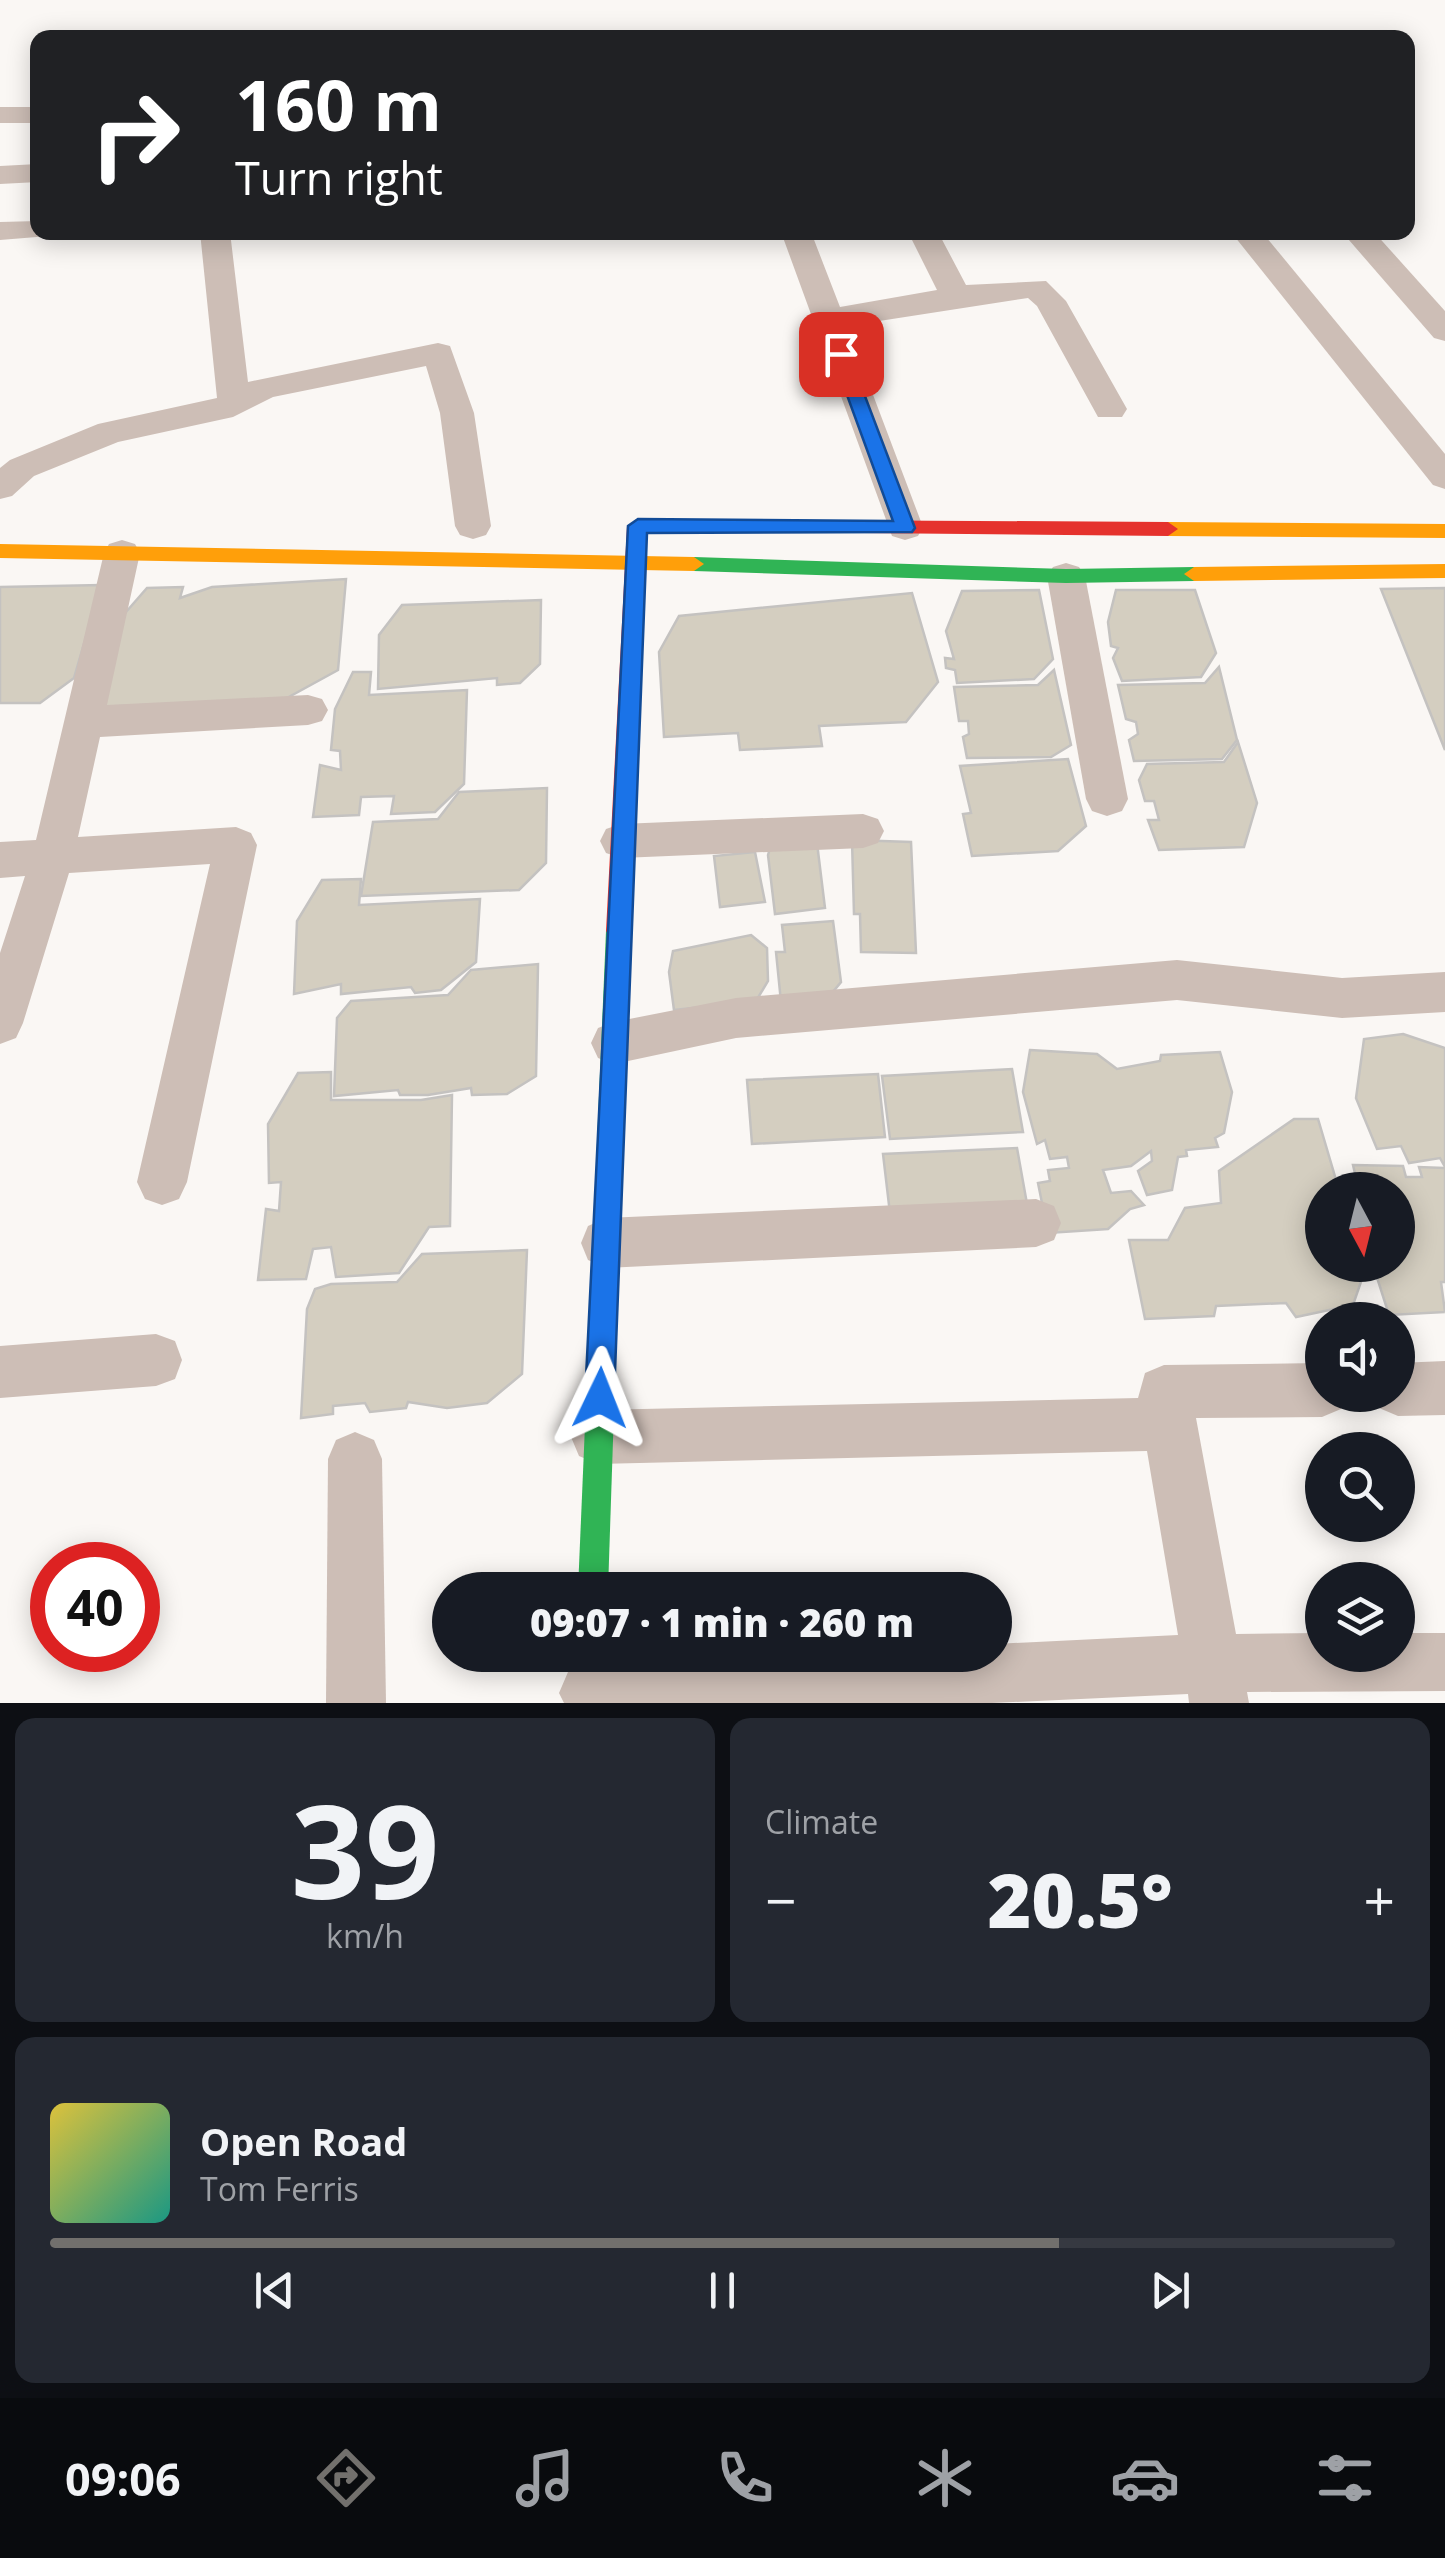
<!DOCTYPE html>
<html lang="en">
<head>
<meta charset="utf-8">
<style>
	:root { --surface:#171b24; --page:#242831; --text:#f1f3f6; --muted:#9ea1a6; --line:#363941; --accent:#72706d }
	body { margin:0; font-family:"Open Sans",sans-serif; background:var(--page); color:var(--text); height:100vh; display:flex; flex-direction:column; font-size:38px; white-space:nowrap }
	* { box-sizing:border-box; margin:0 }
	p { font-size:32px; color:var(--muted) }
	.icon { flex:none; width:55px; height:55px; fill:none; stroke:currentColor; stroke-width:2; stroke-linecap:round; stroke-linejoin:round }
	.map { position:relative; height:1703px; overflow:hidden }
	.side { display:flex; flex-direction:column; gap:15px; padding:15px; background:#0d0f14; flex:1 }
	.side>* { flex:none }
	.banner { position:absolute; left:30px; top:30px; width:1385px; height:210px; border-radius:20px; box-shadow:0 5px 25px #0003; background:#202124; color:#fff; overflow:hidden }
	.needle { width:65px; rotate:173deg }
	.buttons { position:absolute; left:1305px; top:1172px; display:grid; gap:20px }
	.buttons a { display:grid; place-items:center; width:110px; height:110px; border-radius:50%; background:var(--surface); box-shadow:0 5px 25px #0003; font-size:50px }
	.speed { position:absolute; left:30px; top:1542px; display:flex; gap:20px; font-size:50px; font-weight:700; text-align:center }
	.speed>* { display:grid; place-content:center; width:130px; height:130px; border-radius:50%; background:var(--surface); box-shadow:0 5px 25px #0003; line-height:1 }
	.speed .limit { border:15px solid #d22; background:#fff; color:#111 }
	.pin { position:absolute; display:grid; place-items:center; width:85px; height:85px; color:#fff; margin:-42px; border-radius:20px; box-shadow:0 5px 15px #0006 }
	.me { position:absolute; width:110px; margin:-55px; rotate:2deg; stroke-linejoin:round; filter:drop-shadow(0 0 8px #0008) }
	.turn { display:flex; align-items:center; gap:35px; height:210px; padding:0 40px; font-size:45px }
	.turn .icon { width:130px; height:130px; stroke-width:2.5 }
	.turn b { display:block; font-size:70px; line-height:85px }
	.big { font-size:75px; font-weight:800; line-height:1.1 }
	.side .tile { flex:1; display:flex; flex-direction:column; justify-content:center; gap:15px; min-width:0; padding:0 35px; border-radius:20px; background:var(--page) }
	.side .dial { align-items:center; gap:0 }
	.dial b { font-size:130px; line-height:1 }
	.song { display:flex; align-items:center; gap:30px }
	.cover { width:120px; height:120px; border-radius:15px; background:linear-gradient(135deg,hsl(50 70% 55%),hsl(170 70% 35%)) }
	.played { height:10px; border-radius:5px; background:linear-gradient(90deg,var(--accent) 75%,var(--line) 75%) }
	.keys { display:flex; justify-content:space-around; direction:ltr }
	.heat { display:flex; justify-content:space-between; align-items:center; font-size:55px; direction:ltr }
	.side .tiles { flex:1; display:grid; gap:15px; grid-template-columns:1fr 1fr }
	.tile:last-child { grid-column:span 2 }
	.trip { position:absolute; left:432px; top:1572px; width:580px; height:100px; border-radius:50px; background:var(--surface); box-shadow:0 5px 25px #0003; font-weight:800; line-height:100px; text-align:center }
	.tab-bar { display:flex; height:160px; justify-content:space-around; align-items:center; background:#090b0e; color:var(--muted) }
	.tab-bar .icon { width:70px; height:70px }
	.tab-bar .current { color:var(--accent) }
	.tab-bar b { font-size:45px; color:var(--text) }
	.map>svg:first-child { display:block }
</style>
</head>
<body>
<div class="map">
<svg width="1445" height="1703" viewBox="0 0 1445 1703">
	<rect width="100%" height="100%" fill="#faf7f4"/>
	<g fill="#d4cec0" stroke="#c4c2c0" stroke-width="2.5">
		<path d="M346,579L338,670L285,699L97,707L119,620L147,588L183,587L180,598L212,587Z"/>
		<path d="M101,585L74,678L40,703H0V587Z"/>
		<path d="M1445,588V750L1381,589Z"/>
		<path d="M1039,590L1053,659L1034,679L957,683L955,670L946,668L945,658L954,659L946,631L962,591Z"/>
		<path d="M1116,590H1195L1216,653L1201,677L1122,681L1113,658L1118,648L1111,646L1108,622Z"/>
		<path d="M912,593L938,682L906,722L819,726L822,746L740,750L738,733L664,737L659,652L679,616Z"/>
		<path d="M541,600L540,664L520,683L497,685V678L378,689L379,635L402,605Z"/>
		<path d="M1219,667L1237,740L1222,759L1134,761L1129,740L1138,734L1136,722L1126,719L1118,685L1205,683Z"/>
		<path d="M1054,670L1071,745L1051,757L967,758L963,737L969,734L968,721H959L954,687L1038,685Z"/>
		<path d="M353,672H371L369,695L467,690L464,784L435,812L391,814L394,796L361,797L359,815L313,817L320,765L341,770L340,751L331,750L335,709Z"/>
		<path d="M1238,742L1257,803L1244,847L1159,850L1148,820H1159L1154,801H1145L1139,780L1147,764L1224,762Z"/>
		<path d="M1068,759L1086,826L1058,851L972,856L963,814L971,813L960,766Z"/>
		<path d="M547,788L546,863L519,890L361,896L373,822L438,819L459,792Z"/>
		<path d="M852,840L911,842L916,953L861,952L860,914H854Z"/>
		<path d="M817,843L825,908L775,914L768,855L771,845Z"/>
		<path d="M755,852L765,902L720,907L714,856Z"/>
		<path d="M361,879L359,905L480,899L476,962L441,990L415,993L411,987L341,994V984L294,994L297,921L322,880Z"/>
		<path d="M833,921L841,982L827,999L781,1002L776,952H785L782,925Z"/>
		<path d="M751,935L767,948L768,981L756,1001L674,1010L669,972L673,951Z"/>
		<path d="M538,964L536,1076L507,1094L472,1095L471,1088L428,1095H400L398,1090L334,1096L337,1018L351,1001L448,995L471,970Z"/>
		<path d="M1403,1034L1445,1048V1167L1440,1158L1409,1163L1401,1146L1377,1149L1356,1098L1364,1039Z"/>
		<path d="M1030,1050L1097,1054L1117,1069L1160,1061L1161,1055L1220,1052L1232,1092L1224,1133L1215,1138L1218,1147L1186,1150L1187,1156L1178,1157L1172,1190L1147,1195L1138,1171L1152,1161L1151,1151L1131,1166L1103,1170L1111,1193L1131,1191L1144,1205L1130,1209L1108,1229L1048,1233L1038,1183L1050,1181L1048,1170L1069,1168L1067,1157L1050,1159L1045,1140L1037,1144L1023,1092Z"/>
		<path d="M1012,1069L1023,1132L890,1139L882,1076Z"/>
		<path d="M331,1072V1100H421L452,1095L450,1226L429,1227L399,1273L336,1277L331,1247L313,1249L306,1279L258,1280L266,1209L279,1211L281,1182L269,1183L268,1124L298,1073Z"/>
		<path d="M878,1074L885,1137L752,1144L747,1080Z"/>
		<path d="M1294,1119H1318L1339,1190H1322V1265H1360L1363,1276L1353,1305L1296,1317L1286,1303L1216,1306L1214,1316L1145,1319L1129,1240H1168L1185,1208L1221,1203L1219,1171Z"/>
		<path d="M1017,1148L1029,1215L891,1222L883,1154Z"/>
		<path d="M1353,1165L1403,1166L1406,1177H1422L1419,1167L1445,1168V1282H1441L1445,1312L1389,1315L1373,1265H1398V1190H1359Z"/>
		<path d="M527,1250L522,1374L487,1403L447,1408L408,1402L406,1408L370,1412L365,1403L333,1406V1414L301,1418L307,1309L315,1289L331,1284L397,1282L422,1254Z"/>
	</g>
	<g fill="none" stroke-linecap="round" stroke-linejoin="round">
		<g fill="#cdbeb6" fill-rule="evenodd">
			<rect x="0" y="107" width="38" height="16"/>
			<path d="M38,164V182L0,184V166Z"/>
			<path d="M38,221V232H51L49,236L0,240V222Z"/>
			<path d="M200,232H230L248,382L438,343L450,346L474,413L491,526L486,535L473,539L460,535L455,526L440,413L426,366L273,397L233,417L118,442L34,476L12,496L0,499V468L10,460L98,424L217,398Z"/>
			<path d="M781,232H811L840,307L937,290L908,232H938L966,285L1046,281L1066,301L1127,409L1122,417H1098L1037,306L1028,298L847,326L923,527L918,536L905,540L892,536Z"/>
			<path d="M1231,232H1262L1445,454V489L1433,485Z"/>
			<path d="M1342,232H1374L1445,311V341L1434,338Z"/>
			<path d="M122,540L135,544L140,553L107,705L308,695L322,699L328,710L322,721L308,725L100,737L78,837L236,827L251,833L257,845L187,1182L179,1199L162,1205L145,1199L137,1182L210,864L69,873L23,1023L16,1038L0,1044V953L25,876L0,878V842L36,840L104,553L109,544Z"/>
			<path d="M1066,563L1079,567L1085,576L1128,799L1122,811L1107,816L1092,811L1086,799L1047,576L1053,567Z"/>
			<path d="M863,814L878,819L884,831L878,843L863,848L621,858L606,853L600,841L606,829L621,824Z"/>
			<path d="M1177,960L1342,978L1445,972V1012L1342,1018L1177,1000L736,1038L614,1064L598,1058L591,1043L598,1028L614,1022L736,998Z"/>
			<path d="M1036,1199L1054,1206L1061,1223L1054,1240L1036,1247L606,1268L588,1260L581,1243L588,1226L606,1218Z"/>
			<path d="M156,1334L175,1341L182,1360L175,1379L156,1386L0,1398V1346Z"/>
			<path d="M1445,1361V1415L1398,1416L1379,1408L1374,1395H1398V1363Z"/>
			<path d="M1322,1363V1395H1347L1341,1409L1322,1417L1196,1418L1236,1634L1322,1633V1655H1398V1633H1445V1691L1247,1692L1249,1703H1189L1188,1694L992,1703H564L559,1693L568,1672L589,1663L765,1655H995V1644L1178,1635L1147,1451L598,1464L579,1456L571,1437L579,1418L598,1410L1138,1398L1145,1373L1164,1365Z"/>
			<path d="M355,1432L374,1440L382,1459L386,1703H326L328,1459L336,1440Z"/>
		</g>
		<g fill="#30b455" fill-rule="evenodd">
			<path d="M694,557L1066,569L1194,567L1204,574L1194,581L1066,583L694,571L684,564Z"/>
			<path d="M618,921L626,924L630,931L608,1590H578L606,931L610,924Z"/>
		</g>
		<g fill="#ff9f0a" fill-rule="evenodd">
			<path d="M1168,522L1445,524V538L1168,536L1158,529Z"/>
			<path d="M0,544L694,557L704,564L694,571L0,558Z"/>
			<path d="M1445,564V578L1194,581L1184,574L1194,567Z"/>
		</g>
		<path fill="#e5322d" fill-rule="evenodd" d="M637,519L645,523L653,519L1168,522L1178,529L1168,536L646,531L630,931L626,938L618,941L610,938L606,931L627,526Z"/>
	</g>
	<path fill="#1a73e8" stroke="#114b97" stroke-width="2.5" d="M841,348L849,354L915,528L912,532L647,533L614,1398L610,1409L600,1413L590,1409L585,1398L628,526L638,519L893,521L832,354Z"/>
</svg>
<div class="buttons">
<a><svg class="needle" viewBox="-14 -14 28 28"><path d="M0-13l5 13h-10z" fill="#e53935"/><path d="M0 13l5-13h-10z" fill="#9ea1a6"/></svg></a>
<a><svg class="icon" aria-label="sound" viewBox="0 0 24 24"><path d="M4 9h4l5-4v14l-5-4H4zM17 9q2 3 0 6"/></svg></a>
<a><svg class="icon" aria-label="search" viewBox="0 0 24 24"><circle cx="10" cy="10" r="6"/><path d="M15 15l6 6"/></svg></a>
<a><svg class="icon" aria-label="layers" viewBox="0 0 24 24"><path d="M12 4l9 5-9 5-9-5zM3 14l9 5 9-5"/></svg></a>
</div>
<div class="speed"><div class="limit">40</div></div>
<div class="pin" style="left:841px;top:354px;background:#d93025"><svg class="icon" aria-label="arrive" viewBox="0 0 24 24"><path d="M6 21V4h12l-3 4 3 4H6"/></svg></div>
<svg class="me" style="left:600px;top:1398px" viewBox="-20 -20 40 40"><path d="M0-17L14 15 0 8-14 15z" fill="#1a73e8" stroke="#fff" stroke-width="4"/></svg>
<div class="trip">09:07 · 1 min · 260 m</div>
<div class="banner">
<div class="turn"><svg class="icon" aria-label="right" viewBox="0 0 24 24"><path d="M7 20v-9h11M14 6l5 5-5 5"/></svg><div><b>160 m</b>Turn right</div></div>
</div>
</div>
<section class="side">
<div class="tiles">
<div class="tile dial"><b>39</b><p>km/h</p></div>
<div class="tile"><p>Climate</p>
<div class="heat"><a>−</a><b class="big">20.5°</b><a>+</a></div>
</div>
<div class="tile">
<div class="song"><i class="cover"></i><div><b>Open Road</b><p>Tom Ferris</p></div></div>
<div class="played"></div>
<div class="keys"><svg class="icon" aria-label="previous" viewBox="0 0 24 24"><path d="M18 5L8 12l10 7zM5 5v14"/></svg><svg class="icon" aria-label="pause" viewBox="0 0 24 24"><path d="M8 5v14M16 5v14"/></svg><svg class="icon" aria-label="next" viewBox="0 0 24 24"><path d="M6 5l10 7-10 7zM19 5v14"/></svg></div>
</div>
</div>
</section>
<nav class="tab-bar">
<b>09:06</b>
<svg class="icon current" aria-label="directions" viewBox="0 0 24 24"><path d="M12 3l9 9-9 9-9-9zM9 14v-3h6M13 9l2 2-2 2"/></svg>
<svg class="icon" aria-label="music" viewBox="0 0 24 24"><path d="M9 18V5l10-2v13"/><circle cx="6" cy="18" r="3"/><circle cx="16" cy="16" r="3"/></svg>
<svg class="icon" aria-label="phone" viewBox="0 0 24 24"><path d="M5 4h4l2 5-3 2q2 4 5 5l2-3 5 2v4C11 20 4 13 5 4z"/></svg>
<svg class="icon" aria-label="climate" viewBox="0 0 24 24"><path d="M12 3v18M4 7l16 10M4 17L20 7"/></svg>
<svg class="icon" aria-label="car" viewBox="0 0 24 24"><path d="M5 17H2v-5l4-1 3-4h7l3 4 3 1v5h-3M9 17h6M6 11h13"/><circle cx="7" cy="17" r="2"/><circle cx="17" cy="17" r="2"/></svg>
<svg class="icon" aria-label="filters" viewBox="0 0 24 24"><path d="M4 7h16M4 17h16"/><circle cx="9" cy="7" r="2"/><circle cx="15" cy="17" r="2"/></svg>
</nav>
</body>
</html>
